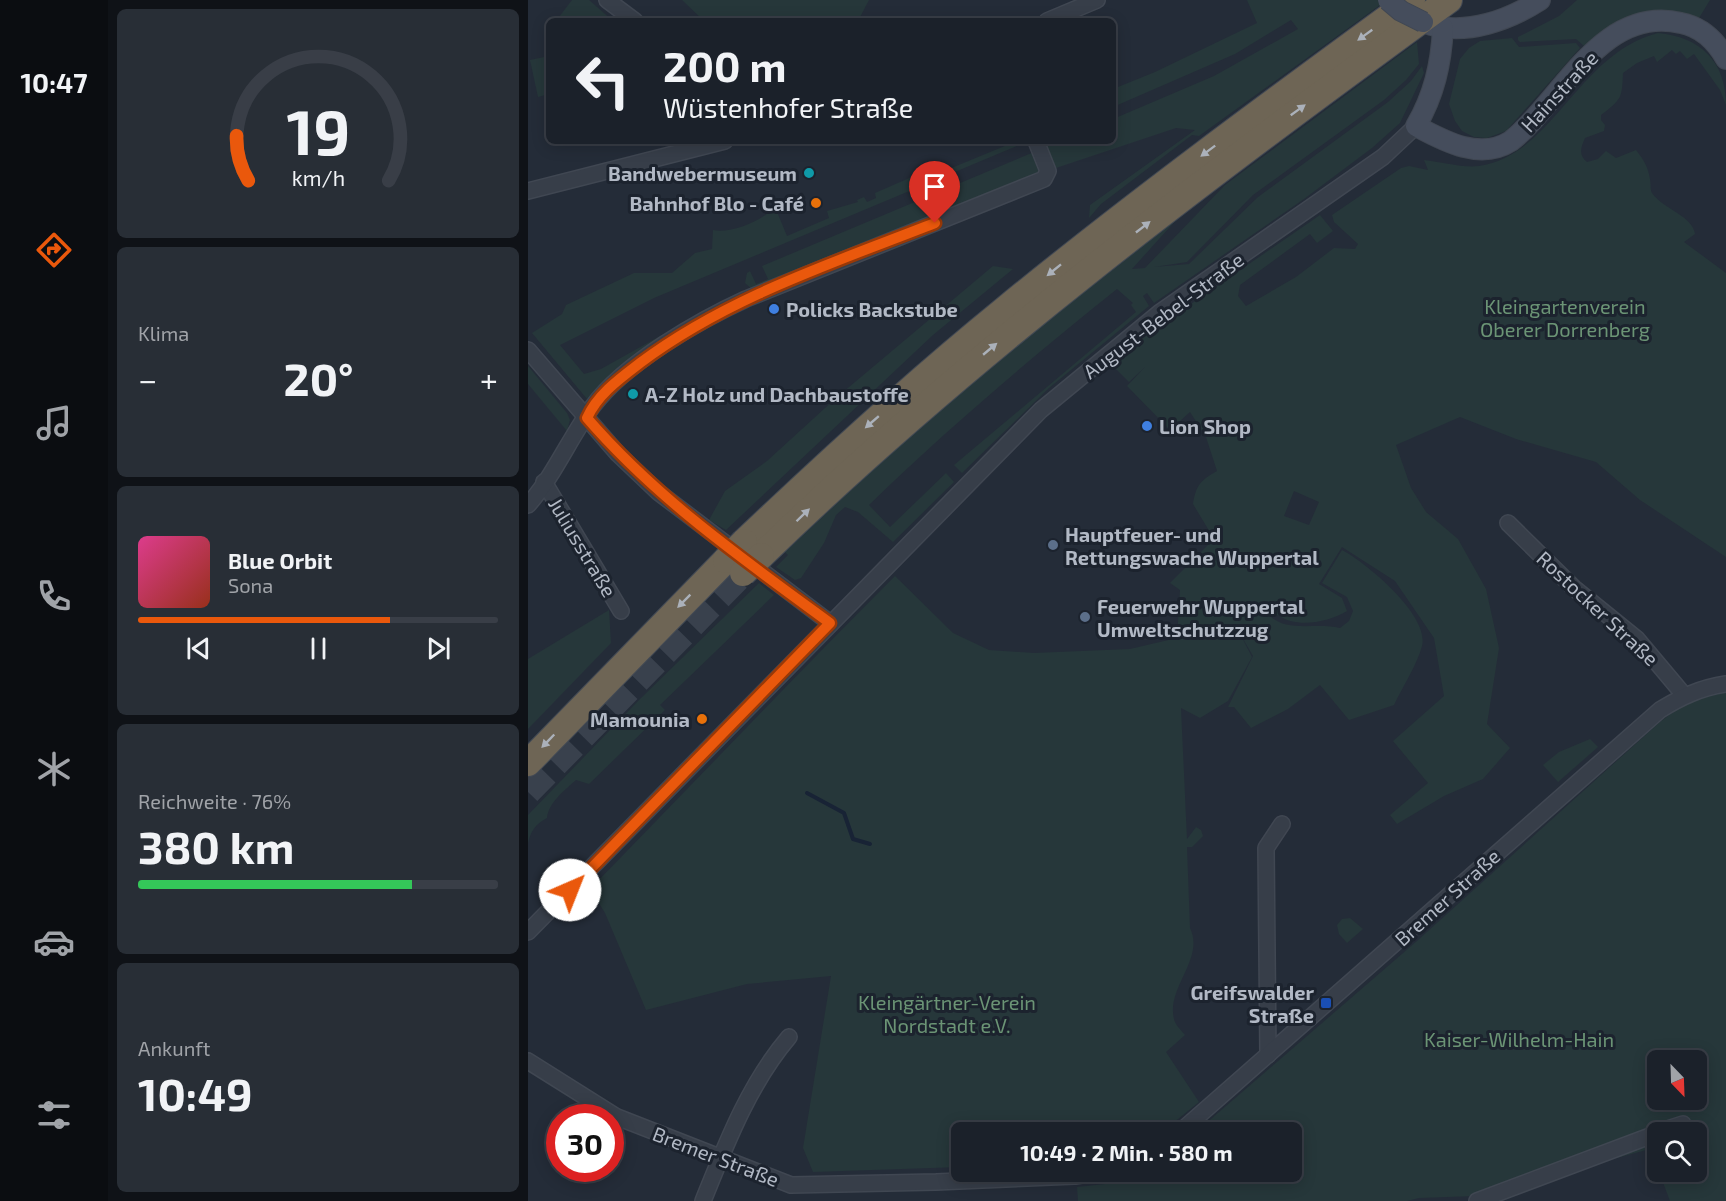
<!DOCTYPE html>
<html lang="de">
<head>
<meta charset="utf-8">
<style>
	:root { --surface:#1b212a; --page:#282e36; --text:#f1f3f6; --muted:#a0a3a8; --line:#393e47; --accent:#ea580c }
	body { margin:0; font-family:"Exo 2",sans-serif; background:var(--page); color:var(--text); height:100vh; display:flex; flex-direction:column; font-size:22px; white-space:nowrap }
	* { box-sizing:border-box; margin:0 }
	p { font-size:20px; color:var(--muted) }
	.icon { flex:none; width:33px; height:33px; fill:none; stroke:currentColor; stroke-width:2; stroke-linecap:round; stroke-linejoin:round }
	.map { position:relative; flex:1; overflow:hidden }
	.side { display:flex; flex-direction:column; gap:9px; padding:9px; background:#0f1217; width:420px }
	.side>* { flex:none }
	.hud { position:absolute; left:18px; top:18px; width:570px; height:126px; border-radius:9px; box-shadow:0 3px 15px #0003,0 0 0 2px var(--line); background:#1b212a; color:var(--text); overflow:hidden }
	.needle { width:39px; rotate:157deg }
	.fabs { position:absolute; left:1119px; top:1050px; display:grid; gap:12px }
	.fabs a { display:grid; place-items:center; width:60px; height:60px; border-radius:9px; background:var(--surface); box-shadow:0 3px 15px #0003,0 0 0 2px var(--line); font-size:30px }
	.speed { position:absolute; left:18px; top:1104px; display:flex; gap:12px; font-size:30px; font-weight:700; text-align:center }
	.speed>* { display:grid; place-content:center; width:78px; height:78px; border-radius:50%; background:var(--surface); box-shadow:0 3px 15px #0003,0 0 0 2px var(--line); line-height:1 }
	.speed .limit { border:9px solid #d22; background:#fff; color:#111 }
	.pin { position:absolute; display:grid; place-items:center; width:51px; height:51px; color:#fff; margin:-62px -26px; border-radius:50% 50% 50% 0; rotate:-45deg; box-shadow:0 0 6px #0007 }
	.pin .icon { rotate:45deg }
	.me { position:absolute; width:66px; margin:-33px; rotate:44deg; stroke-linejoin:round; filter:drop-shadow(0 0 4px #0008) }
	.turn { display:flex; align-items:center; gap:21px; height:126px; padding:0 18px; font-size:27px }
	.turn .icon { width:78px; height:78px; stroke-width:2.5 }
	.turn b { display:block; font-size:42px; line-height:51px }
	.big { font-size:45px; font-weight:700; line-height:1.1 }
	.side .widget { flex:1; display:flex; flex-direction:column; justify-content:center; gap:9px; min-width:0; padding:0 21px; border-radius:9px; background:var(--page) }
	.side .dial { align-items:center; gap:0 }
	.dial svg { height:156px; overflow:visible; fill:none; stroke:var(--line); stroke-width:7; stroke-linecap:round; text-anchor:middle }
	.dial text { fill:var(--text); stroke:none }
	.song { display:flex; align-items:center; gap:18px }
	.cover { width:72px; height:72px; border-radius:9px; background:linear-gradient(135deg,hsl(330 70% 55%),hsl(10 70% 35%)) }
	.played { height:6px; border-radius:3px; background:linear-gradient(90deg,var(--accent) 70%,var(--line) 70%) }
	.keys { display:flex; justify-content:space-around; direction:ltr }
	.heat { display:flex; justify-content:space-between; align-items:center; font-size:33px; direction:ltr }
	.charge { height:9px; border-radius:4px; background:linear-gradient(90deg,#34c759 76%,var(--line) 0) }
	.trip { position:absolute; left:423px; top:1122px; width:351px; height:60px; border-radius:9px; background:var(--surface); box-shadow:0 3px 15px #0003,0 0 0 2px var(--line); font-weight:700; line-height:60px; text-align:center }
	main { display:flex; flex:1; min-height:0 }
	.dock { display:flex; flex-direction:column; width:108px; justify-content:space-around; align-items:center; background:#0b0d11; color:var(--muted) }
	.dock .icon { width:42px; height:42px }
	.dock .on { color:var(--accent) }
	.dock b { font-size:27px; color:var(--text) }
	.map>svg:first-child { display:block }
</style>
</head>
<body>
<main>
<nav class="dock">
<b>10:47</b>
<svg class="icon on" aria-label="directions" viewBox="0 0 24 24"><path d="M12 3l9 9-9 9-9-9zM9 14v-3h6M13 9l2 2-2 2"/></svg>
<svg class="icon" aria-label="music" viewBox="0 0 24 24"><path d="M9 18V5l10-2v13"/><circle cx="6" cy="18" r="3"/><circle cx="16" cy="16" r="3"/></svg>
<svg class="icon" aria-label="phone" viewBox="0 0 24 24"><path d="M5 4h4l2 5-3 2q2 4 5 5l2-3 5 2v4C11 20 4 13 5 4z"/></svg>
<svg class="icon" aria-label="climate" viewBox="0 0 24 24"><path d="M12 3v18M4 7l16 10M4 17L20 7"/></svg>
<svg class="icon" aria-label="car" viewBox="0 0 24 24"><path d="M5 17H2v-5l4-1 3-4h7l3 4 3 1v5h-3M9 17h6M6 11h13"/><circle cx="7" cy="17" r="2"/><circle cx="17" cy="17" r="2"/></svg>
<svg class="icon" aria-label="filters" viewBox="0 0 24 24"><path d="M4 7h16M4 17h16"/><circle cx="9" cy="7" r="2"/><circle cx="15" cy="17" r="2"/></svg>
</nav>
<section class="side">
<div class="widget dial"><svg viewBox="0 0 100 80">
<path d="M14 69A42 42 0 1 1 86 69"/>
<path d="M14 69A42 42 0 0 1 8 46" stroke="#ea580c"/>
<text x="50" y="56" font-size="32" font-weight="700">19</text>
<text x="50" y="72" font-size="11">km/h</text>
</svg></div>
<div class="widget"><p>Klima</p>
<div class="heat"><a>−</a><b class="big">20°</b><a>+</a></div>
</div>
<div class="widget">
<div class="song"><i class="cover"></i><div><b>Blue Orbit</b><p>Sona</p></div></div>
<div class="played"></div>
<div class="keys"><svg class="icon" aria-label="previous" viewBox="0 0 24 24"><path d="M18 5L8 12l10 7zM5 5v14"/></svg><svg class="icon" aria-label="pause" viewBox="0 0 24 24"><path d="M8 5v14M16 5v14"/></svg><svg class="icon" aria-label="next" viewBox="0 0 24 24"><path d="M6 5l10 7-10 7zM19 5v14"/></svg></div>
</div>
<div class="widget"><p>Reichweite · 76%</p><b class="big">380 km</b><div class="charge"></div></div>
<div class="widget"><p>Ankunft</p><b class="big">10:49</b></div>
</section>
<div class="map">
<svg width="1198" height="1201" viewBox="0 0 1198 1201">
	<rect width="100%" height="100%" fill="#242c38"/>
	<g fill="#26373a" fill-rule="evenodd">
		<path d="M44,0H61L85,21H28Z"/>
		<path d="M154,0H341L330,21H176Z"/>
		<path d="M719,0H859L671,136L664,135L573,204L561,218L562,205L667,130L648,128L525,169L517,147L532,141H585V119L686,76L770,29L763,20L707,54L585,107V89L627,72L729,23Z"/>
		<path d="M1049,0H1182L1171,18C1123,1 1094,17 1056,46L1048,39L992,42L990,40V37L1031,16Z"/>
		<path d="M1130,33C1172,37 1198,61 1198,105L1192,90L1166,54L1159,59L1152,51L1148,54L1144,50L1129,62L1126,56L1109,63L1095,73C1094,98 1094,99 1073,115V120L1077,125L1076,131L1057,138C1053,147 1050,155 1059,162L1070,159L1078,151L1088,158L1108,150C1116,160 1120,167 1122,179C1123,184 1122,190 1124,193C1135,209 1165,216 1167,234L1156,242L1198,273V557L1112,500L1068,462L988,439L932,417L868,445L883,488L898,512L930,539L958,589L971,648L959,724L982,748L955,779L916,796L869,824L862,815L900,783L865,741L916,696L906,638L867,581L814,547L791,584L814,598L819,611C800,622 769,629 750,615L742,616C760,633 789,622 812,628L821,621L825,611L819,597L794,583L814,550C837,562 902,615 894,646C889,665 875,686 866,705L821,720L792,685L760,709L723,728L706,707H700L725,656L711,632L724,657L700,701L672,718L653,708L659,839L668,827L673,830L675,836L664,847H659L662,928C677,959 638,988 646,1019C647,1025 654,1031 657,1035L638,1052L671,1102L634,1132H434L433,1167L285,1172L275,1148L303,976L219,984L118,1010L77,913L62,889C164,785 264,679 367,576L425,633L461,650L506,653L602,649L649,638L652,590L642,583L686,539L665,504C668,485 673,480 689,471L678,437L662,412L642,430L599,386L617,367L601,382L583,364L621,333L792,215L805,231L789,243L782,234L712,285L710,296L718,306L768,277L806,248L827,249L830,244L806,222L804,215L873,168L881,166L900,170L896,160C913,162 935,168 951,166C1026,155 1049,54 1130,33ZM766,491L791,502L781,525L756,516Z"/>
		<path d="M984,38L991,47L1048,43L1052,48L978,131L959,138L946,137L934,131L927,121L921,104L932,59L941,48L952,41Z"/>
		<path d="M889,42L891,64L878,80L856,100L725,195L659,262L626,267L661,264L730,197L860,102L883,81L894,66L896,73L872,123L844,148L776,199L626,303L619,293L615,296L621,306L521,388L434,473L426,465L608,312L603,305L605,303L589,289C503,358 420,428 341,505L362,527L418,473L426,482L365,542L330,512L317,507L308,515L296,543L273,578L267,580L248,567L260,555L257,552L370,446L474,357L650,218L604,269L617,268L697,185Z"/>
		<path d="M21,56V94L10,97L2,60Z"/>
		<path d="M489,141H501L126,298L32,345L56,374L73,369L198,299L200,303L91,375L59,399L4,333L34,314L38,305L106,273H144L167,253L184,249L185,230C203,234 234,221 247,207L259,236L301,218L299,211L330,202L329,200L336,197L339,202L348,198L347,193L395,172L399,178Z"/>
		<path d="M506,152L512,167L508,175L225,290L217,283L219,273L222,271L228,284L240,279L234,266Z"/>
		<path d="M465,266L485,269L405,335L198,530L181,520L197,491L239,461L308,398Z"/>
		<path d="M0,366L39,413L42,420L39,431L0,384Z"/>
		<path d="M231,583L246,595L132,705L137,710L61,784L48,780C38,789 20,803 19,818C8,824 3,830 0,843V815L111,700Z"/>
		<path d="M81,610L83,643L0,729V659Z"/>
		<path d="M1198,692V1201H1142L1131,1172H1168V1132H1130L1129,1168L1122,1149L948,1196L891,1198L879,1201H550L549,1187L577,1184L604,1172H764V1132H668L889,941L1133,721L1159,702ZM1130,1060H1168V1100H1130Z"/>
		<path d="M1062,739L1070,747L1030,782L1015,765L1031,752Z"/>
		<path d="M822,918L835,929L819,943L811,934L809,925L814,919Z"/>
	</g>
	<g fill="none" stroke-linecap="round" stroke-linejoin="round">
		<path stroke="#182335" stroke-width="4" d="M279,793L316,813L325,839L342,844"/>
		<path stroke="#39414d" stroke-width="26" stroke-dasharray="26 13" stroke-linecap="butt" d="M0,792L215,573"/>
		<g stroke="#404752" stroke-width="18">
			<g id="street">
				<path d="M79,0L107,21"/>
				<path d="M519,21L569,0"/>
				<path d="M0,191L197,141"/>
				<path d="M0,350L90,454L130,492L302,623"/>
				<path d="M16,482L93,611"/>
				<path d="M0,505C26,476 42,437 65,406C97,363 170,321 218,299L516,179L520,171L508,141"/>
				<path d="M980,523L1046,588L1109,639L1156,695"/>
				<path d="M0,932L513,410L631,313L855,157L888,126"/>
				<path d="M740,1055L738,848L754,824"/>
				<path d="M0,1061L89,1117L263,1185L408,1182L547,1176L573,1172"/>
				<path d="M652,1132L1132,710C1153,697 1172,688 1198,684"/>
				<path d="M1130,1132L1155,1124"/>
				<path d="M175,1201C198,1144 221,1084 261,1037"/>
				<path d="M949,1201L1130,1133"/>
			</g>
		</g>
		<g stroke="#404752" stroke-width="22">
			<g id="secondary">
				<path d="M903,25C940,35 981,20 1012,0"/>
				<path d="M915,28C913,65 906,95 888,126C916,141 952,161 983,141C1033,102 1073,4 1153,23C1173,27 1188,41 1198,59"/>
			</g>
		</g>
		<g stroke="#424954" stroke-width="28">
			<g id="highway">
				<path d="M216,542C300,462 386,383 476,310C608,202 746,101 884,0"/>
				<path d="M233,556C446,349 682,175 921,0"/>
				<path d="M0,763L198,560"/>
			</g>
		</g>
		<use href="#street" stroke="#373e49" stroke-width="15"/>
		<use href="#secondary" stroke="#454d5c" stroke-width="20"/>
		<use href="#highway" stroke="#6e6555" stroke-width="26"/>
		<g stroke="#404752" stroke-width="22" stroke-linecap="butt">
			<path id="secondary-bridge" d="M860,0L873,11L895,22"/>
		</g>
		<g stroke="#424954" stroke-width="28" stroke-linecap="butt">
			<g id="highway-bridge">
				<path d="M198,560L216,542"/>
				<path d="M215,573L233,556"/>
			</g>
		</g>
		<use href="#secondary-bridge" stroke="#454d5c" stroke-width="20"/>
		<use href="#highway-bridge" stroke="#6e6555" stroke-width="26"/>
	</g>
	<defs><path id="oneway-solid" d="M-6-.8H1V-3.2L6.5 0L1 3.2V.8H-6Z" transform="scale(1.5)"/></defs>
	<g fill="#abb1ba">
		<use href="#oneway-solid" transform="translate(837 35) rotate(144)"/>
		<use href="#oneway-solid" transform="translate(770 110) rotate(-36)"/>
		<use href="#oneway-solid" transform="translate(680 151) rotate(143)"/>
		<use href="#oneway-solid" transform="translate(615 227) rotate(-38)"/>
		<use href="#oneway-solid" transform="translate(526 270) rotate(141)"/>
		<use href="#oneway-solid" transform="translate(462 349) rotate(-40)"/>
		<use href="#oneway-solid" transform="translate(344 422) rotate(139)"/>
		<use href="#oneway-solid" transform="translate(275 515) rotate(-44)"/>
		<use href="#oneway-solid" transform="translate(156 601) rotate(135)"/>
		<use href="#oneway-solid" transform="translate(20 741) rotate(134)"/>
	</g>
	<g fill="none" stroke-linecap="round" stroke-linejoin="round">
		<g stroke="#983908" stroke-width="15">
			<path id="route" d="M42,890L302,623C216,560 129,499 59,418C69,395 91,379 112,363C200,297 305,263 407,223"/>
		</g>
		<use href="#route" stroke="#ea580c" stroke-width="10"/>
	</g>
	<g fill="#0f9aa8" stroke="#1c232e" stroke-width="2">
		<circle cx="281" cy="173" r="6"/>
		<circle cx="105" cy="394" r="6"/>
	</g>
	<g fill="#e8710a" stroke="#1c232e" stroke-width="2">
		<circle cx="288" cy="203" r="6"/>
		<circle cx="174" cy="719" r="6"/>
	</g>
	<g fill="#3f7fe0" stroke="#1c232e" stroke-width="2">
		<circle cx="246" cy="309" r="6"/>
		<circle cx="619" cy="426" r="6"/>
	</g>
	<g fill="#5c6f8a" stroke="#1c232e" stroke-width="2">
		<circle cx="525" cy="545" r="6"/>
		<circle cx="557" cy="617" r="6"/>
	</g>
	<rect fill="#1a4fb4" stroke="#1c232e" stroke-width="2" x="792" y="997" width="12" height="12" rx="3"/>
	<g text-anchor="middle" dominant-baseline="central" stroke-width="6" stroke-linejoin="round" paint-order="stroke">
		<g font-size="20" fill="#b2b9c5" stroke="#1c232e">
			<text transform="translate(1031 91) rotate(-47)">Hainstraße</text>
			<text transform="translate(635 315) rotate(-37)">August-Bebel-Straße</text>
			<text transform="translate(55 547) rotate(59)">Juliusstraße</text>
			<text transform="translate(1070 608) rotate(43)">Rostocker Straße</text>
			<text transform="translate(919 897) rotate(-42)">Bremer Straße</text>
			<text transform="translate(188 1156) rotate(21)">Bremer Straße</text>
		</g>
		<g font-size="20" font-weight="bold" fill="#b2b9c5" stroke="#1c232e" text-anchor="start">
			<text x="269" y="173" text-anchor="end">Bandwebermuseum</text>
			<text x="276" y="203" text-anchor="end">Bahnhof Blo - Café</text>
			<text x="258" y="309">Policks Backstube</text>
			<text x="117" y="394">A-Z Holz und Dachbaustoffe</text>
			<text x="631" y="426">Lion Shop</text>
			<text x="537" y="534">Hauptfeuer- und<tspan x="537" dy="23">Rettungswache Wuppertal</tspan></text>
			<text x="569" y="606">Feuerwehr Wuppertal<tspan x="569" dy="23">Umweltschutzzug</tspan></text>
			<text x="162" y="719" text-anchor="end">Mamounia</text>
			<text x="786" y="992" text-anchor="end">Greifswalder<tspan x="786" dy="23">Straße</tspan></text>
		</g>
		<g font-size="20" fill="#6b9475" stroke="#1c232e">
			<text x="1037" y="306">Kleingartenverein<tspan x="1037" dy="23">Oberer Dorrenberg</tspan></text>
			<text x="419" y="1002">Kleingärtner-Verein<tspan x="419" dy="23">Nordstadt e.V.</tspan></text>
			<text x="991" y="1039">Kaiser-Wilhelm-Hain</text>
		</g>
	</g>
</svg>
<div class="fabs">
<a><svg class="needle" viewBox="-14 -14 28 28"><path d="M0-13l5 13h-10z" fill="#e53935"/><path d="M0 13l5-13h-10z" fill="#a0a3a8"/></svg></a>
<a><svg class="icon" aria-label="search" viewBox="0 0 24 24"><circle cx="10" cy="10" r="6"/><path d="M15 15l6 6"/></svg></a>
</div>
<div class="speed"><div class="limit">30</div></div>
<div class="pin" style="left:407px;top:223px;background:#d93025"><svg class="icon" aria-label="arrive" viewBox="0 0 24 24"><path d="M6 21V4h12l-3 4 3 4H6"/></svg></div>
<svg class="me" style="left:42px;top:890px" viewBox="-20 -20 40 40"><circle r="19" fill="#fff"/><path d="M0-13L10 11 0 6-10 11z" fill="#ea580c"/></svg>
<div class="trip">10:49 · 2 Min. · 580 m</div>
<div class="hud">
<div class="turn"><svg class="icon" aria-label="left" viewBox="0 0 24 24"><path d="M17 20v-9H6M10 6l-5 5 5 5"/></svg><div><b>200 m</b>Wüstenhofer Straße</div></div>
</div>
</div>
</main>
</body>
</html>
